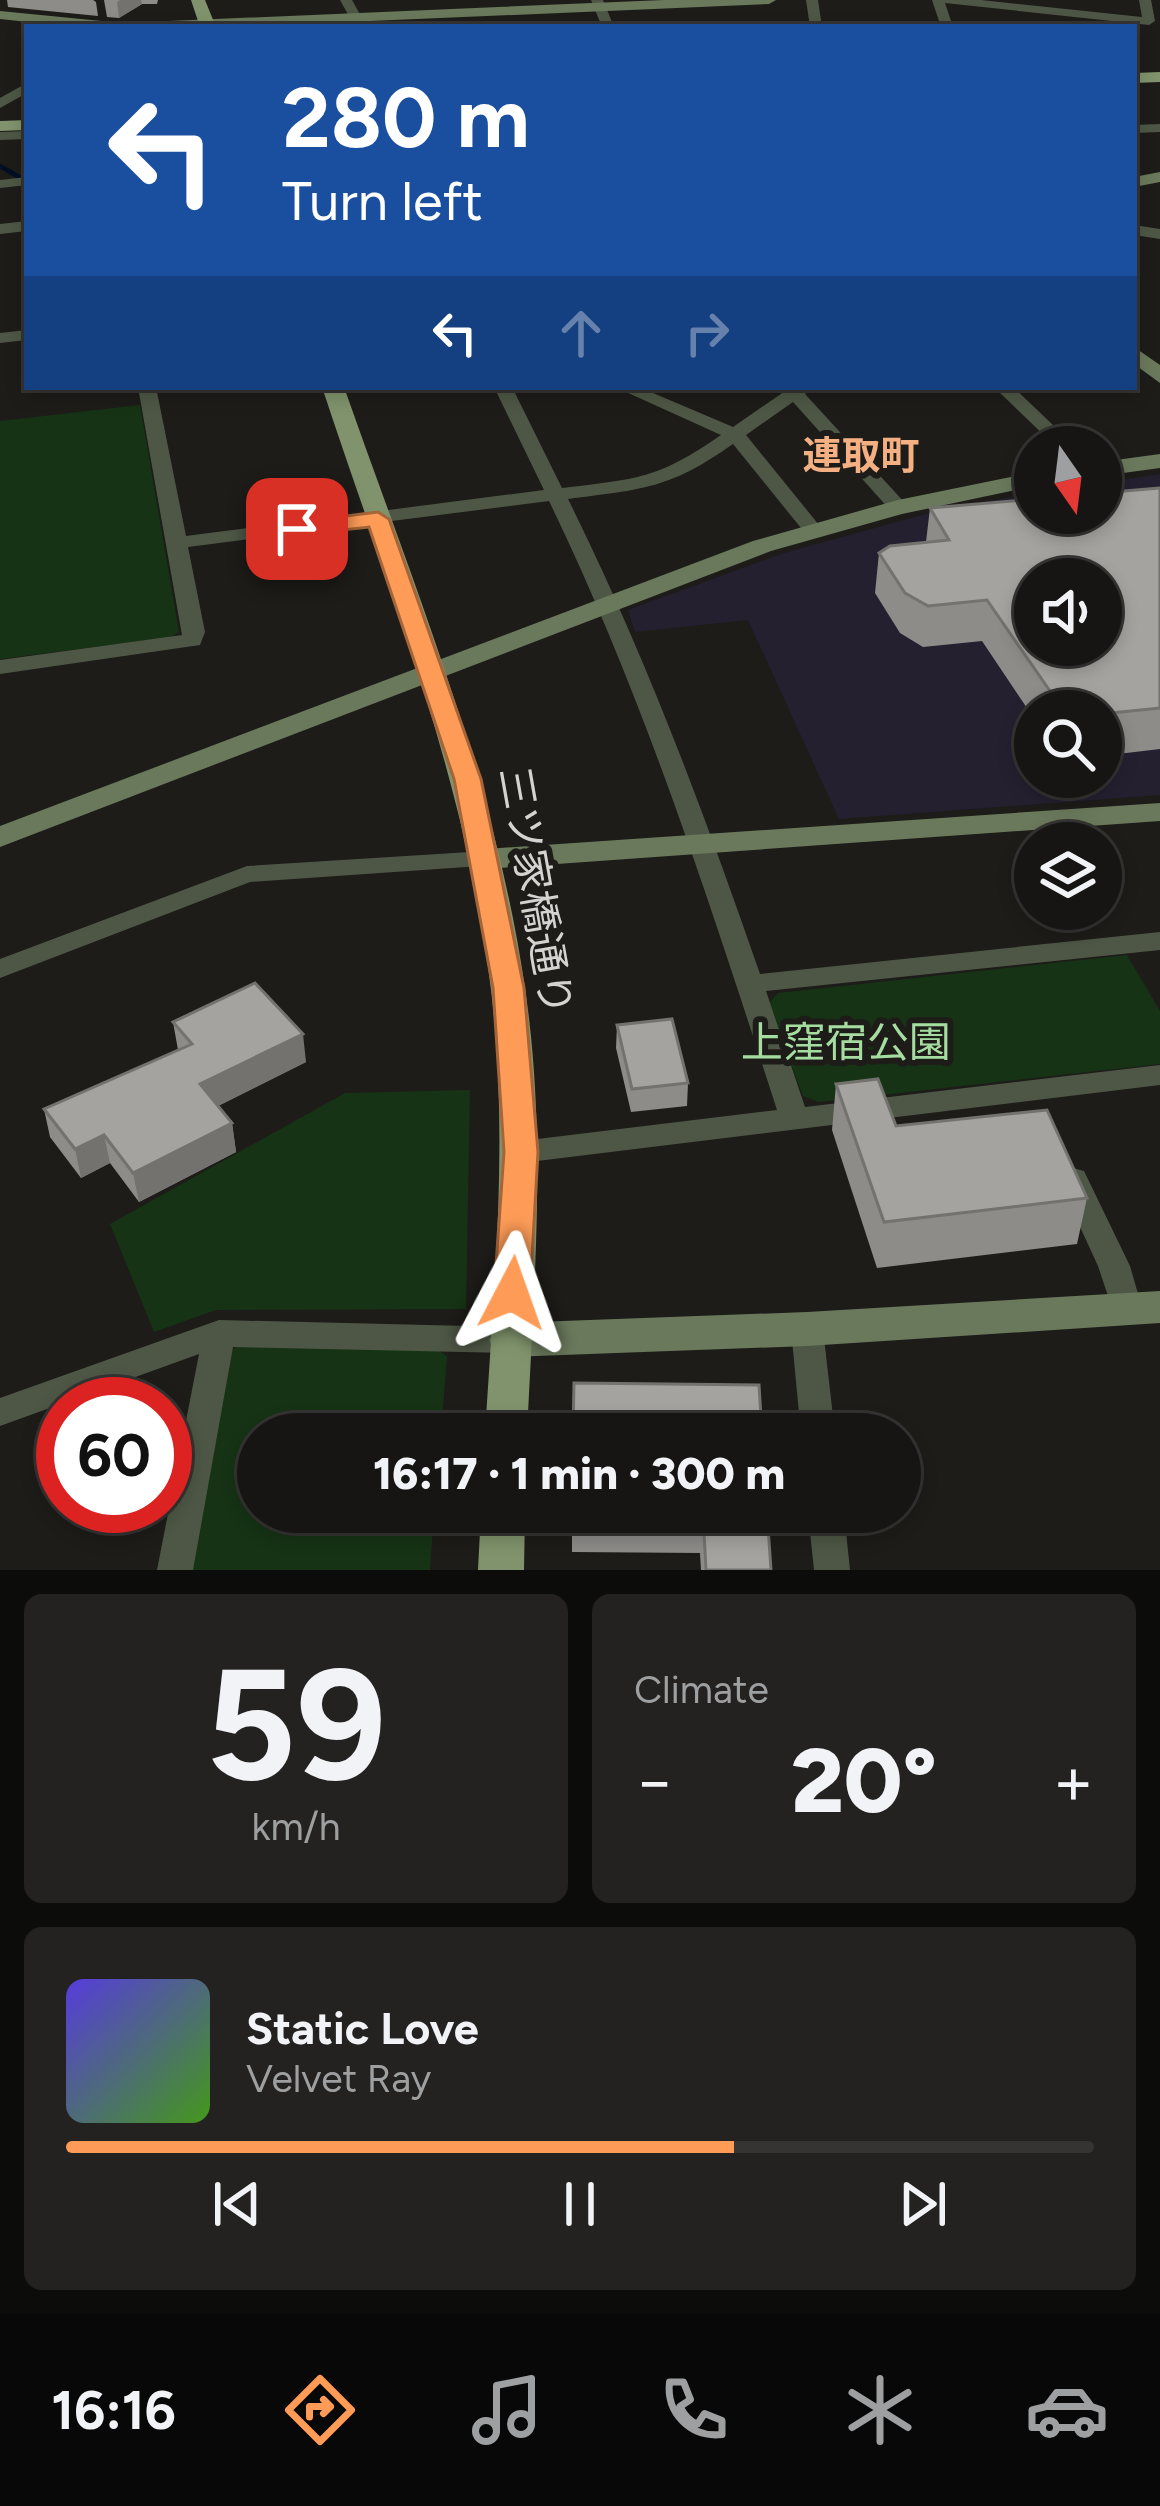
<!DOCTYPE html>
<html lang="en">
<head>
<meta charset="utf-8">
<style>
	:root { --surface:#161513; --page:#232221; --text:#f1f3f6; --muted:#9e9fa0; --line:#353433; --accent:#fe9c57 }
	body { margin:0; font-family:Figtree,"Noto Sans JP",sans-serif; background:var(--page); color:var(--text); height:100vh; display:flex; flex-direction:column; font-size:45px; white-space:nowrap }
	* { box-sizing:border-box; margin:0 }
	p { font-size:39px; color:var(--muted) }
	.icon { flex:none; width:66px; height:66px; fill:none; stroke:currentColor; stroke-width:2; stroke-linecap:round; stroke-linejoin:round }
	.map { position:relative; height:1570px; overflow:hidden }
	.panel { display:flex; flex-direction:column; gap:24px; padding:24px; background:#0c0c0a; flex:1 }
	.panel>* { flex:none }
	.guide { position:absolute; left:24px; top:24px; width:1113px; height:366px; border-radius:0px; box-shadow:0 6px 18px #0003,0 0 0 3px var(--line); background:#1a4fa0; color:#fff; overflow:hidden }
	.needle { width:78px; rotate:166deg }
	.controls { position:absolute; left:1014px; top:426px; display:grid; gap:24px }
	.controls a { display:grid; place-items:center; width:108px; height:108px; border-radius:50%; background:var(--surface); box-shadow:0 6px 18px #0003,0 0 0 3px var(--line); font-size:60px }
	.speed { position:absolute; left:36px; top:1377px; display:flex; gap:24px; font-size:60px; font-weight:700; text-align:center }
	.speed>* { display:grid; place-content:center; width:156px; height:156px; border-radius:50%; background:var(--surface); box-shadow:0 6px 18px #0003,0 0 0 3px var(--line); line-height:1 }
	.speed .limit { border:18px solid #d22; background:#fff; color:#111 }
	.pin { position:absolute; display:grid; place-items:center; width:102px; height:102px; color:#fff; margin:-51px; border-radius:24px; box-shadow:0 6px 18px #0006 }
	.me { position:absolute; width:132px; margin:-66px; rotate:4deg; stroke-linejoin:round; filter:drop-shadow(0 0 9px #0008) }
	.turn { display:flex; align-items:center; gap:42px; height:252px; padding:0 60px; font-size:54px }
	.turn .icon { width:156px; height:156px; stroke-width:2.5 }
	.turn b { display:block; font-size:84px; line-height:102px }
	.lanes { display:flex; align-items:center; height:114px; padding:0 60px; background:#0003; justify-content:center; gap:60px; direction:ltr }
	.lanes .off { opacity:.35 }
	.big { font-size:90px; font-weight:800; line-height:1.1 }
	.panel .widget { flex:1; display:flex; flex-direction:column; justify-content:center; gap:18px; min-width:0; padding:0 42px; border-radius:18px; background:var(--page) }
	.panel .dial { align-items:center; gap:0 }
	.dial b { font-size:156px; line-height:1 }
	.song { display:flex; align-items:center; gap:36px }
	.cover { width:144px; height:144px; border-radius:18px; background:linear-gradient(135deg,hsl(250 70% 55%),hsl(100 70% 35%)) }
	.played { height:12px; border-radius:6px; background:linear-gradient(90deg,var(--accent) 65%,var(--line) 65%) }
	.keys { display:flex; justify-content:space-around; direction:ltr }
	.heat { display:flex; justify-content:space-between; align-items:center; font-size:66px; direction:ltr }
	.panel .tiles { flex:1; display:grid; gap:24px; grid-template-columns:1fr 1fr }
	.widget:last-child { grid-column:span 2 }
	.trip { position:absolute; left:237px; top:1413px; width:684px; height:120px; border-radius:60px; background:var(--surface); box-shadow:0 6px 18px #0003,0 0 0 3px var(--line); font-weight:800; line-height:120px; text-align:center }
	.tabs { display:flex; height:192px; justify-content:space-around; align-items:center; background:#090808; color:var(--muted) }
	.tabs .icon { width:84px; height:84px }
	.tabs .current { color:var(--accent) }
	.tabs b { font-size:54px; color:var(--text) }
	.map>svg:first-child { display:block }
</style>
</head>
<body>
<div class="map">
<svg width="1160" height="1570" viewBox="0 0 1160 1570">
	<rect width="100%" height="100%" fill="#1d1c19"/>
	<path fill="#242030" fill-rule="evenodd" d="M1160,474V795L839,819L748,620L635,632L628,610L784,553L944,509L1035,493V513H1101V483ZM1035,579H1101V645H1035ZM1035,711H1101V777H1035Z"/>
	<g fill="#163315">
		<path d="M140,405L179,632L171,637L0,659V421Z"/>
		<path d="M1127,955L1160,1011V1064L819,1102L803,1096L768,1004L778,993Z"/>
		<path d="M470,1090L466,1309L216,1310L154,1332L110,1224L345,1093Z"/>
		<path d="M239,1344L438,1350L447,1356L441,1434H258V1512H434L430,1570H192L228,1354Z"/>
	</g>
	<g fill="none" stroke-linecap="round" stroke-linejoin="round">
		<path stroke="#000e25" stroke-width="4.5" d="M0,166L19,177"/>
		<g fill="#4e5745" fill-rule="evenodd">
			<path d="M340,0H352L367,27H355Z"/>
			<path d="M591,0H603L614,27H602Z"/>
			<path d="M806,0H818L822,27H810Z"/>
			<path d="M932,0H981L1142,17L1139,0H1151L1155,21L1149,25L945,3L953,27H941Z"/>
			<path d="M27,83V93L0,108V98Z"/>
			<path d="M1160,124V132L1134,133V125Z"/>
			<path d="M27,131V139L0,140V132Z"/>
			<path d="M27,177V185L0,188V180Z"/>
			<path d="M27,221V231L0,234V224Z"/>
			<path d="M1134,225L1160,229V239L1134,235Z"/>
			<path d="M27,330V340L0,343V333Z"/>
			<path d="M138,387H156L186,536L544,490L494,387H512L562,488C637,479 658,479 721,435L615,387H639L733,427L791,387H812L805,394L905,503V511H891L793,402L746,435L819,525V533H805L733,444C669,489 644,489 568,499C644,652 704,812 760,974L1160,932V950L766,991L805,1107L1160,1065V1085L521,1163L510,1160L506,1152L510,1144L521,1141L777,1110C710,904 644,697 549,501L188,547L205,632L200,645L0,674V660L182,635Z"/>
			<path d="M994,387H1013L1076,447H1056Z"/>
			<path d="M486,851L499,859L495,865L250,882L0,978V959L247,866Z"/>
			<path d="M1073,1168L1084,1171L1130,1266L1143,1311L1138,1320L1127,1324L1116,1320L1098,1266L1058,1179L1062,1171Z"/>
			<path d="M807,1316L819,1320L823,1329L835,1434H801L791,1329L795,1320Z"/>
			<path d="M219,1320L509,1327L521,1331L525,1340L521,1349L509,1353L233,1347L193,1570H157L199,1354L0,1426V1398Z"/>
			<path d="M808,1512H844L850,1570H814Z"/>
		</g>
		<g fill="#6a795b" fill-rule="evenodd">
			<path d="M664,0H776L769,4L232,27H75L0,19V11L122,23Z"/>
			<path d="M1160,172V182L1134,187V177Z"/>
			<path d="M1134,347L1160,365V383L1134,364Z"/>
			<path d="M1160,454V468L1101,476V462Z"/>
			<path d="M1035,472V486L902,514L771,551L0,847V826L753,541L898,500Z"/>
			<path d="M1160,803V821L486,869L470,859L486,849Z"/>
			<path d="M1160,1291V1323L807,1346L509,1357L495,1352L489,1340L495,1328L509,1323L807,1312Z"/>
		</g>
		<g fill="#80936c" fill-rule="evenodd">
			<path d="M191,0H205L216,27H200Z"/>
			<path d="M1160,72V82L1134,83V73Z"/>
			<path d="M27,120V130L0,131V121Z"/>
			<path d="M322,387H344C413,584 495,780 525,988C547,1136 534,1285 527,1434H485C494,1285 509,1138 491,990C467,782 387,584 322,387Z"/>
			<path d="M481,1512H525L524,1570H478Z"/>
		</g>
	</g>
	<g fill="#8e8c89">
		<path d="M7,0H93L96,2L98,16L8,7Z"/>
		<path d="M104,0H158L157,4H142L119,18L107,17Z"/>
		<path d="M1160,488V749L1101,756V711H1035V720L982,641L923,647L900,633L875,593L879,553L926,542L930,508Z"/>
		<path d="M173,1022L306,1062L218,1106L232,1123L236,1152L139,1202L110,1163L81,1178L50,1137L44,1109L178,1050Z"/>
		<path d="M617,1025L688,1083L687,1106L631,1112L616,1048Z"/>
		<path d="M836,1084L896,1126L1087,1198L1077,1244L877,1268L832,1130Z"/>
		<path d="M572,1512H767L771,1570H701L700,1553L572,1552Z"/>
	</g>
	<g fill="#74726f">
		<path d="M120,0H141L142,4L119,18L117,2Z"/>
		<path d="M1071,702L1070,711H1058L1059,704Z"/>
		<path d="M303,1034L306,1062L204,1113L200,1084Z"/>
		<path d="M232,1123L236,1152L139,1202L133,1173Z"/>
		<path d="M104,1135L110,1163L81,1178L75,1149Z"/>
	</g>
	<g fill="#a5a39f" stroke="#74726f" stroke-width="3" fill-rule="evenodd">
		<path d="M1160,488V708L1101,714V711H1079L1071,702L1059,704L987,600L928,606L905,593L879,553L890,546L949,540L930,508L1035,499V513H1101V493ZM1035,579H1101V645H1035Z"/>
		<path d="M255,983L303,1034L200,1084L232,1123L133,1173L104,1135L75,1149L44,1109L192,1044L173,1022Z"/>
		<path d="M672,1019L688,1083L632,1089L617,1025Z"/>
		<path d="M878,1079L896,1126L1047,1110L1087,1198L884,1222L836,1084Z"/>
		<path d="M574,1383L759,1385L762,1434H573Z"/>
		<path d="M572,1512H767L771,1570H706L703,1514Z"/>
	</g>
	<path fill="#fe9c57" stroke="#a56539" stroke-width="3" d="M378,512L389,519L481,779L524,988L538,1152L530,1293L525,1303L512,1307L499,1303L494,1293L504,1152L493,988L454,779L369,527L297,535L285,529L297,522Z"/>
	<g text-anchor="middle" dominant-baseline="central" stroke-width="12" stroke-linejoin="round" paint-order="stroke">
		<g font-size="39" font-weight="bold" fill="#f4af82" stroke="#1d1c19">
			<text x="861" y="455">連取町</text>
		</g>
		<g font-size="42" fill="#d4d3d1" stroke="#1d1c19">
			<text transform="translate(536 891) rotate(80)">三ツ家橋通り</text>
		</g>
		<g font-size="42" fill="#a5dda1" stroke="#1d1c19">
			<text x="846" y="1042">上窪宿公園</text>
		</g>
	</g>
</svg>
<div class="controls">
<a><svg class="needle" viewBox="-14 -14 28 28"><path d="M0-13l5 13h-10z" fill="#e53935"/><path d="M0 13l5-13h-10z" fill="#9e9fa0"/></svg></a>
<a><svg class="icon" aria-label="sound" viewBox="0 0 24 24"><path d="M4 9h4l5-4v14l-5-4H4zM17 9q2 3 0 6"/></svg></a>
<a><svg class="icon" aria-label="search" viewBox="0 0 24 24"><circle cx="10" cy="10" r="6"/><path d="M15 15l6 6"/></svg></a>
<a><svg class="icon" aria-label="layers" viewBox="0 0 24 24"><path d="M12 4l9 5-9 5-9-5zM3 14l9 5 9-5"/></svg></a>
</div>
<div class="speed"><div class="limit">60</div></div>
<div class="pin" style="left:297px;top:529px;background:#d93025"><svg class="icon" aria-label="arrive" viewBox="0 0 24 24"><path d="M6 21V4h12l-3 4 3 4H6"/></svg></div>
<svg class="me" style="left:512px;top:1293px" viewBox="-20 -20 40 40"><path d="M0-17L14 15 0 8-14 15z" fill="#fe9c57" stroke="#fff" stroke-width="4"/></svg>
<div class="trip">16:17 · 1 min · 300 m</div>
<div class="guide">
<div class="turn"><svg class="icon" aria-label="left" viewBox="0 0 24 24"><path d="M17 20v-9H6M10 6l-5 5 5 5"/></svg><div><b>280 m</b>Turn left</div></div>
<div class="lanes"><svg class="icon" aria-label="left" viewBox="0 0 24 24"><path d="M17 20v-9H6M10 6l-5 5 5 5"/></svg><svg class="icon off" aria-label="ahead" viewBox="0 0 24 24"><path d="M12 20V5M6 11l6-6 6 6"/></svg><svg class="icon off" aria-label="right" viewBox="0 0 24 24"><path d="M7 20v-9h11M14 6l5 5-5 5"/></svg></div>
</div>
</div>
<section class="panel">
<div class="tiles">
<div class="widget dial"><b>59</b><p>km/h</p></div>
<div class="widget"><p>Climate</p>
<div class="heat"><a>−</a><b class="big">20°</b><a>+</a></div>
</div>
<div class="widget">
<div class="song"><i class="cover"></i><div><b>Static Love</b><p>Velvet Ray</p></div></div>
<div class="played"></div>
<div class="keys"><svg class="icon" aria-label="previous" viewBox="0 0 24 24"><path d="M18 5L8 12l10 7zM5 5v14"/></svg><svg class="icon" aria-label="pause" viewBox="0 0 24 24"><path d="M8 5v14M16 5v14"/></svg><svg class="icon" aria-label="next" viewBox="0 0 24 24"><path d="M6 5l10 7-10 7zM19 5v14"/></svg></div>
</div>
</div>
</section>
<nav class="tabs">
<b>16:16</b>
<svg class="icon current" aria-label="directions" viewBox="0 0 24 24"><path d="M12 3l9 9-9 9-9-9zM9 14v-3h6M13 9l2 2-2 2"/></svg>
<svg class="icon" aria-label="music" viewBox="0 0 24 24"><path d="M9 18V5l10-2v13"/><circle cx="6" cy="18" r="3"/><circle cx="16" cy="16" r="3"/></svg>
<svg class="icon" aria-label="phone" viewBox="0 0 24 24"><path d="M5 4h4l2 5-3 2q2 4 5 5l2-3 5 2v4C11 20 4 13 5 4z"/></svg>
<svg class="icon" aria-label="climate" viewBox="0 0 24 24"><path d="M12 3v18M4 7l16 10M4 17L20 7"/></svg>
<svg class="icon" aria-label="car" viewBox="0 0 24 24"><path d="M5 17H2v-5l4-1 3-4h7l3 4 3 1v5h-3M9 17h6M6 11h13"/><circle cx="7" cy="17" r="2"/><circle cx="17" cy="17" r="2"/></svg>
</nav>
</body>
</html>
